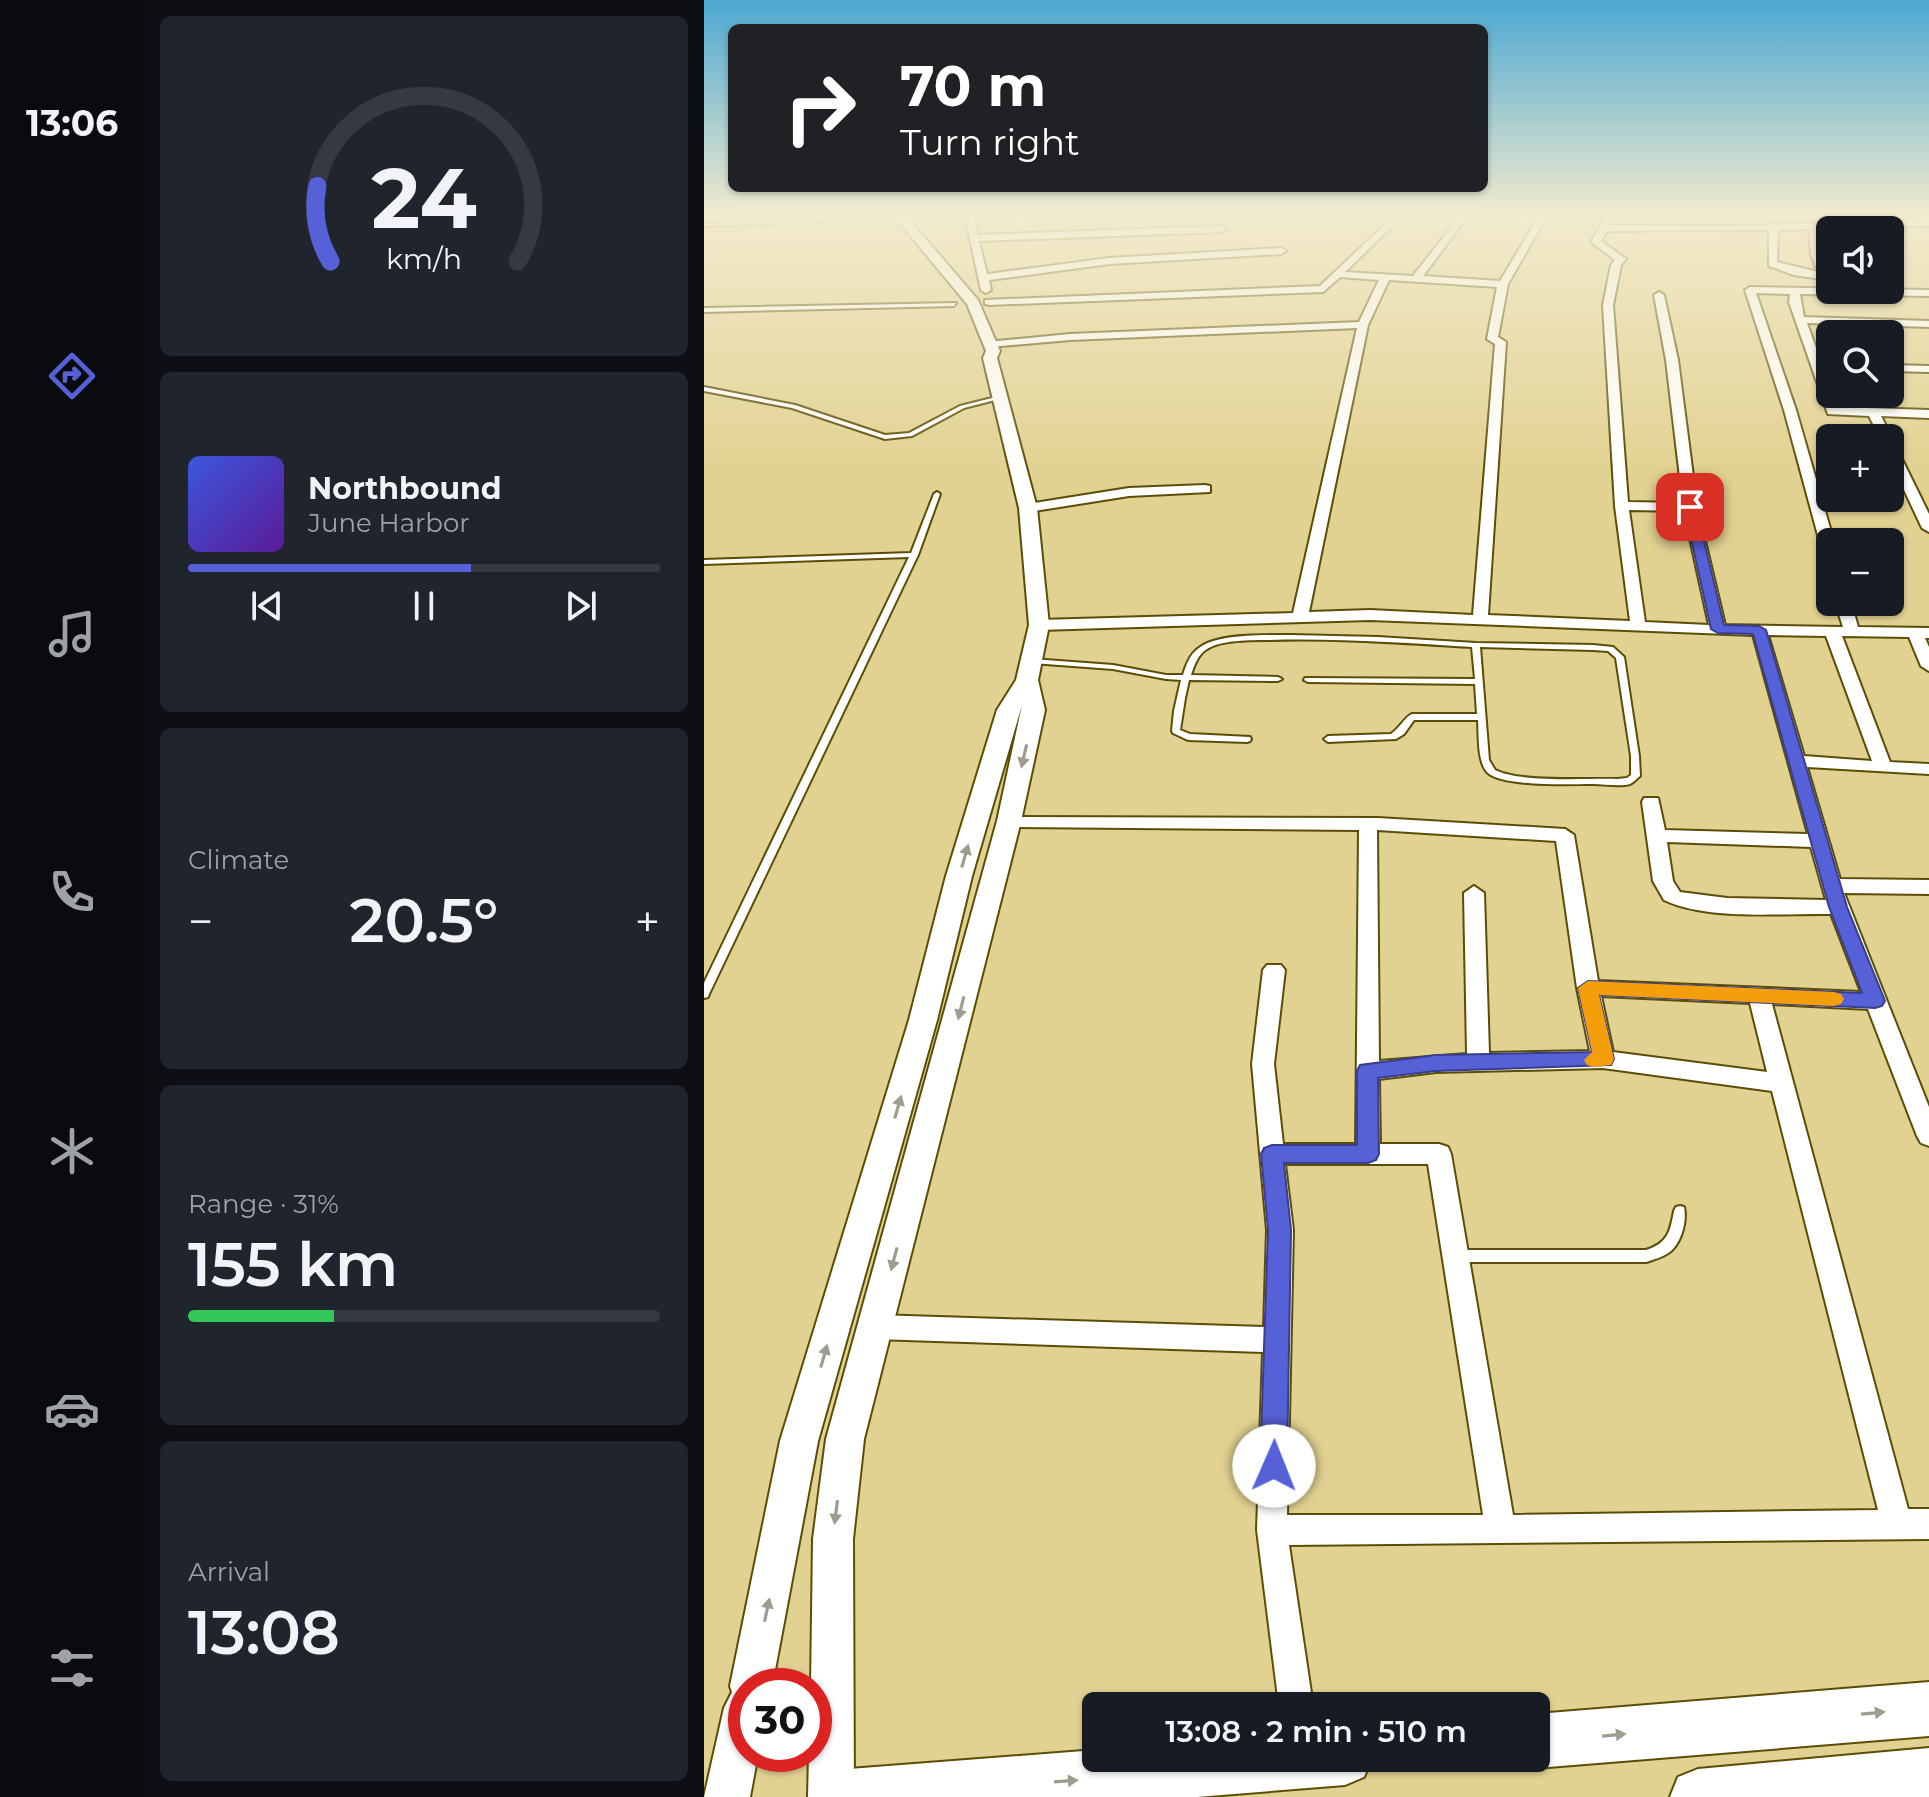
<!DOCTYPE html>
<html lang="en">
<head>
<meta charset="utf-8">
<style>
	:root { --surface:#171b24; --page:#20242c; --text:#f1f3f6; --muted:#9ea1a6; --line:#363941; --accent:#5660d7 }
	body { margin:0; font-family:Montserrat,sans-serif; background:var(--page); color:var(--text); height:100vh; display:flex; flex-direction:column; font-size:30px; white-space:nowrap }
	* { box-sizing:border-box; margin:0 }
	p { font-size:26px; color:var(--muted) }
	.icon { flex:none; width:44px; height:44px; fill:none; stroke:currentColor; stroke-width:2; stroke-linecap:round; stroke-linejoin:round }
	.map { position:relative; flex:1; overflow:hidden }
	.sheet { display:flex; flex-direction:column; gap:16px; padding:16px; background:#0d0f14; width:560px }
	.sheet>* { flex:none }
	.hud { position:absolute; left:24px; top:24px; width:760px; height:168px; border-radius:12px; box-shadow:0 2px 6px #0004; background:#202124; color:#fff; overflow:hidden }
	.fabs { position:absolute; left:1112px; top:216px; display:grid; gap:16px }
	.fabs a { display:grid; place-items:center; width:88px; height:88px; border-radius:12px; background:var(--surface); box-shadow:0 2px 6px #0004; font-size:40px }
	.speed { position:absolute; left:24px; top:1668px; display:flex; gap:16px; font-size:40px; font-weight:700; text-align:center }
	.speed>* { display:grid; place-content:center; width:104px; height:104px; border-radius:50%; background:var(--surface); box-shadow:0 2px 6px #0004; line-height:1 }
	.speed .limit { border:12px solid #d22; background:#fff; color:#111 }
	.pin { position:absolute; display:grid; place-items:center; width:68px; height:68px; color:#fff; margin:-34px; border-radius:16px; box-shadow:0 4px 12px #0006 }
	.me { position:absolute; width:88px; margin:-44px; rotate:1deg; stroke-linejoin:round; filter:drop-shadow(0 0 6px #0008) }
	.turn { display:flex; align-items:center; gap:28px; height:168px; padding:0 40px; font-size:36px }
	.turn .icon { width:104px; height:104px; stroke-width:2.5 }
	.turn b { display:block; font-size:56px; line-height:68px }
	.big { font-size:60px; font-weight:600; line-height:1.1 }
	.sheet .widget { flex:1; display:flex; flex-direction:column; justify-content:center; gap:12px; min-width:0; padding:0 28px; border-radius:12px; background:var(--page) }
	.sheet .dial { align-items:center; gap:0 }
	.dial svg { height:208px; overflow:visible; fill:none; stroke:var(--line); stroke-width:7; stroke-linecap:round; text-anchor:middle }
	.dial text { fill:var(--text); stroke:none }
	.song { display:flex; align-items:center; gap:24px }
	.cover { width:96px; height:96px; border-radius:12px; background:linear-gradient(135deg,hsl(230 70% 55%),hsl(270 70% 35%)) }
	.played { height:8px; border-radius:4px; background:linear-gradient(90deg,var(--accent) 60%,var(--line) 60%) }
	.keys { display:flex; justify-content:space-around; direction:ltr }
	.heat { display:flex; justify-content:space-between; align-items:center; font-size:44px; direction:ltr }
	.charge { height:12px; border-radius:6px; background:linear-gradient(90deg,#34c759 31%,var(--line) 0) }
	.trip { position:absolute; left:378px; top:1692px; width:468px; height:80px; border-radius:12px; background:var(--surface); box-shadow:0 2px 6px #0004; font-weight:600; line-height:80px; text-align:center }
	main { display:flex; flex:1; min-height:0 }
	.dock { display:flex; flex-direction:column; width:144px; justify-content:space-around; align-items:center; background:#090b0e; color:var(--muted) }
	.dock .icon { width:56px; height:56px }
	.dock .selected { color:var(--accent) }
	.dock b { font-size:36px; color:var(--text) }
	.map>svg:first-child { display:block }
</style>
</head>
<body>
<main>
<nav class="dock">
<b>13:06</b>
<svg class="icon selected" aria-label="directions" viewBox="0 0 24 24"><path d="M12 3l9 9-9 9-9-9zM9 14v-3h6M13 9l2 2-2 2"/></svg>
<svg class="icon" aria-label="music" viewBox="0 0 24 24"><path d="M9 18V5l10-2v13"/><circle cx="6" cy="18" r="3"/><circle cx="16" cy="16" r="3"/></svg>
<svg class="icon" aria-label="phone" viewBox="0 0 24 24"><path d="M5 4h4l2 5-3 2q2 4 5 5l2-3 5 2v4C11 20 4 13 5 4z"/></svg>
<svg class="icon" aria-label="climate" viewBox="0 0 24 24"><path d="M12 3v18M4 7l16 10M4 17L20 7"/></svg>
<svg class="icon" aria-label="car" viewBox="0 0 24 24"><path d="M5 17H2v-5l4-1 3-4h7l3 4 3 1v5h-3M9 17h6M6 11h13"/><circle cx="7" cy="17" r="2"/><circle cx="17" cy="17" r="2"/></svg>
<svg class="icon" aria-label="filters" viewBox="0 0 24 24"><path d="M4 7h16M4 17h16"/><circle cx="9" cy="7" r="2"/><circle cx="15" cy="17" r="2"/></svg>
</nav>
<section class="sheet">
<div class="widget dial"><svg viewBox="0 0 100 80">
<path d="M14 69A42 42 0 1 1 86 69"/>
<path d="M14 69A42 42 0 0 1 9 40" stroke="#5660d7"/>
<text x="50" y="56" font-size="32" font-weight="700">24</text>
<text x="50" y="72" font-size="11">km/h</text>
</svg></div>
<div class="widget">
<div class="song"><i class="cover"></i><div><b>Northbound</b><p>June Harbor</p></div></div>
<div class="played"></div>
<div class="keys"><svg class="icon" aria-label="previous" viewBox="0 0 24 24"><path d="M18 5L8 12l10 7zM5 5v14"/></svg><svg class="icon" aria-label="pause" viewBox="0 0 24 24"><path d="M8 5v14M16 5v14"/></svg><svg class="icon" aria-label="next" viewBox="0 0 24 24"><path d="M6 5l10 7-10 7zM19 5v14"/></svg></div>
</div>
<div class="widget"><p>Climate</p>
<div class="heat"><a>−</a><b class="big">20.5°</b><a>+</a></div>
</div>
<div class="widget"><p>Range · 31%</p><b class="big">155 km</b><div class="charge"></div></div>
<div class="widget"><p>Arrival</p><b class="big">13:08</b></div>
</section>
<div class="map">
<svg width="1225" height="1797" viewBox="0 0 1225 1797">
	<rect width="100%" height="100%" fill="#e2d292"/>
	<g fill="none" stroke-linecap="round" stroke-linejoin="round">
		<g stroke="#5c4d06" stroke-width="4">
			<g id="service">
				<path d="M184,218L182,220L0,226V224Z"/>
				<path d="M252,303L250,306L0,312V308Z"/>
				<path d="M0,387L91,405L181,435L205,433L256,406L296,396L299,398L260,408L208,436L181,439L88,408L0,391Z"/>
				<path d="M233,492L236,494L214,555L5,994L4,997L0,998V983L205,557L0,564V560L207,553L230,494Z"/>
				<path d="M588,635L674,637L772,643L889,645L909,647L920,657L935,756L936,776C932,779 930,782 926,784C915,787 900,784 889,784C867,784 800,787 784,773C773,763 775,734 774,720H710L700,734L692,739L624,742L620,739L624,736L687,734C695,729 700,718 708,714H773L771,684L604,682L600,680L601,678L771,679L768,647C700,643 632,638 564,640C547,640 517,640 503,649C494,654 490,666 487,675L574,677L578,679L574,681L485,680L481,698L476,730L486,734L546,737L547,739L546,741L543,742L484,740L469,733L468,731L470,711L477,680L462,679L409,669L328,663L324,661L328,659L409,665L462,675H479C482,665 486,654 495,648C513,633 565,635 588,635ZM776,647L889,650L904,651L912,658L927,756V775L923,778L913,779C881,778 818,783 791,770L785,760Z"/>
				<path d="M976,1206L980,1207C983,1220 978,1241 967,1251C960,1257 951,1259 942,1262H752L747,1260L746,1256L747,1252L752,1250H942C964,1243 966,1232 970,1211L972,1207Z"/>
			</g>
		</g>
		<g stroke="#5c4d06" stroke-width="4">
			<g id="minor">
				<path d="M261,216H269L274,235L518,226L523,229L518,232L275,241L283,274L405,258L577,248L582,251L577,254L405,264L285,280L287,290L282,293L277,290Z"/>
				<path d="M690,216H699L641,272L709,276L756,216H764L719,276L796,281L835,216H843L804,284L794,337L802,342L784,615L926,621L911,506L899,305L907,265L911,260L887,242L902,216H910L905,225L1031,226L1225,220V226L1164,227L1163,230H1153L1154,227L1114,229C1115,243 1127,279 1124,287L1117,279L1090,275L1065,266V230L903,231L897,241L922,259L917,265L909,305L924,502L979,503L962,360L950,295L955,292L960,295L974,360L993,507L1021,625L1139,627L1131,602H1147L1154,627L1225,628V638H1221L1225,647V671L1217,666L1205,637L1138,636L1186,762L1225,764V774L1103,767L1136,879L1225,880V894L1140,893L1225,1107V1146L1217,1143L1213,1136L1164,1009L1068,1004L1204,1509H1225V1539L585,1545L609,1706H575L553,1530L559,1352L171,1339L161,1336L158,1327L161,1318L171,1315L560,1327L563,1230L548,1064L559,970L563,965H577L581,970L570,1064L579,1144H652L655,830L305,827L298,825L296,821L298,817L674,818L861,829L870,835L894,981L1157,992L1127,914C1078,913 1004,921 960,900L949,881L938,802L940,798H954L961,830L1104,834L1049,635L666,620L335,630L327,625L335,620L589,613L653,328L366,340L286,347L282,346V342L366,334L655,322L675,280L636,277L619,292L285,305L281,304V300L616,286ZM1105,229L1107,255L1114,272L1073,262L1074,230ZM685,280L793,287L783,339L791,344L769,615L666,610L605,612L664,325ZM925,510L980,511L1005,625L941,622ZM1064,635L1122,636L1168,761L1100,756ZM673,830L852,841L873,988L886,1051L785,1053L780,893L770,886L760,893L763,1054L675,1061ZM963,842L1107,847L1122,900L1023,898L976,892L969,881ZM897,996L1046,1003L1063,1072L909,1052ZM899,1068L1068,1091L1174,1510L809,1515L747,1154L744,1147L735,1144H676L675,1079L732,1072ZM581,1164H724L779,1515H583L589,1230Z"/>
				<path d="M1046,287L1225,290V296L1096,294L1100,317L1225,321V327L1103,323L1133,407L1225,410V418L1177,416L1188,438L1186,441V438H1176L1165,416L1124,414L1085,302L1086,294L1052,293L1092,410L1130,542H1126V558L1119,554L1080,410L1041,290Z"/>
				<path d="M1186,365L1225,366V372L1186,371Z"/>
				<path d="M1186,443L1192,447L1225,514V532L1218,528L1186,460Z"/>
				<path d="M501,485L506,486V492L425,496L324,512L317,508L324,504L425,488Z"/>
			</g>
		</g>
		<g stroke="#5c4d06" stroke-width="4">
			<path id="tertiary" d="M190,216H202L274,300L296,351L293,358L333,508L345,625L334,680L341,710L317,821L160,1439L149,1539L150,1797H104L105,1754H110V1686H107L109,1539L122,1439L293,821L318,705L268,876L233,1020L114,1441L68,1686H42V1754H54L46,1797H0L20,1708L28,1692L26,1686L76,1441L205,1020L242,876L293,710L312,680L325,625L315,508L279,358L282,351L263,304Z"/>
		</g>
		<g stroke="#5c4d06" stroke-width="4">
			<g id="primary">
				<path d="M1225,1682V1736L832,1768L812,1758H832V1714Z"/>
				<path d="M1225,1748V1797H966L974,1777L994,1769Z"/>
				<path d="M392,1750V1758H668L660,1777L641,1785L493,1797H117L125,1777L145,1769Z"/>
			</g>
		</g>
		<use href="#service" fill="#fff" fill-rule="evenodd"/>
		<use href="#minor" fill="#fff" fill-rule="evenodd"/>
		<use href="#tertiary" fill="#fff" fill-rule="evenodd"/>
		<use href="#primary" fill="#fff" fill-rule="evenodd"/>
	</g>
	<defs><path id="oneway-solid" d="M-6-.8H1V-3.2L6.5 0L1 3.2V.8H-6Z" transform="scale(2)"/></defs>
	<g fill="#9e9b8f">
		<use href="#oneway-solid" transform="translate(320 756) rotate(103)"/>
		<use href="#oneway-solid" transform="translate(261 856) rotate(-74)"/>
		<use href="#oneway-solid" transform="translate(257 1008) rotate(104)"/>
		<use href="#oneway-solid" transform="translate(194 1107) rotate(-74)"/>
		<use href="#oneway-solid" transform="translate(190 1259) rotate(105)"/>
		<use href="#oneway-solid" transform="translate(120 1356) rotate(-74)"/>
		<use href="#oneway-solid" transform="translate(132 1512) rotate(97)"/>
		<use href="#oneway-solid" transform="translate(63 1610) rotate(-78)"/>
		<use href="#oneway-solid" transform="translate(1169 1713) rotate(-5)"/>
		<use href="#oneway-solid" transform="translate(910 1735) rotate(-5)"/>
		<use href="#oneway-solid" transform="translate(362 1781) rotate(-4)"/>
	</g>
	<linearGradient id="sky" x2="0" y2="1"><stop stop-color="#4ca8d2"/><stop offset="0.46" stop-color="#f2ebce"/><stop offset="1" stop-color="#f2ebce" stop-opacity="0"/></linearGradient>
	<rect width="1225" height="467" fill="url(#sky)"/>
	<path fill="#5660d7" stroke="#383e8c" stroke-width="2" d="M986,503L992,507L1020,625L1055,626L1062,630L1143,907L1181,1001L1178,1006L1171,1008L895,995L910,1059L907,1065L732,1071L674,1078L675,1154L672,1160L664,1163H580L587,1230L583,1466L579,1476L570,1479L560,1476L556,1466L564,1230L557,1154L560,1148L568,1145H653V1071L656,1065L732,1055L888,1052L874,988L884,981L1158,993L1125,907L1049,634L1014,633L1007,629L980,507Z"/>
	<path fill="#f59e0b" d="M884,981L1130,992L1137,994L1140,999L1137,1004L1130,1006L895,995L910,1059L907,1065L890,1067L883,1065L880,1060L888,1052L874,988Z"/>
</svg>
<div class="fabs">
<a><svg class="icon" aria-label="sound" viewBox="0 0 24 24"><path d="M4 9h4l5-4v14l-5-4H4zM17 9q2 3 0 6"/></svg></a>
<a><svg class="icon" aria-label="search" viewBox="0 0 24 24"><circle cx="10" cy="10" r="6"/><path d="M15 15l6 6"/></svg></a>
<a>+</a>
<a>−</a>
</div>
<div class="speed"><div class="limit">30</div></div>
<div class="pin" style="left:986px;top:507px;background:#d93025"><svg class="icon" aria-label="arrive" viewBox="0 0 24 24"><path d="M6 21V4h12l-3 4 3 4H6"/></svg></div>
<svg class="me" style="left:570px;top:1466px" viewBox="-20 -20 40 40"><circle r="19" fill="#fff"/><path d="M0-13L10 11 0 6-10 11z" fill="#5660d7"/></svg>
<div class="trip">13:08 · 2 min · 510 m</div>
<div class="hud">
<div class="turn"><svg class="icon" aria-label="right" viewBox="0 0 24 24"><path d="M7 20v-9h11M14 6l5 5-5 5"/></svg><div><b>70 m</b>Turn right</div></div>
</div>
</div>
</main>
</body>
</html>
